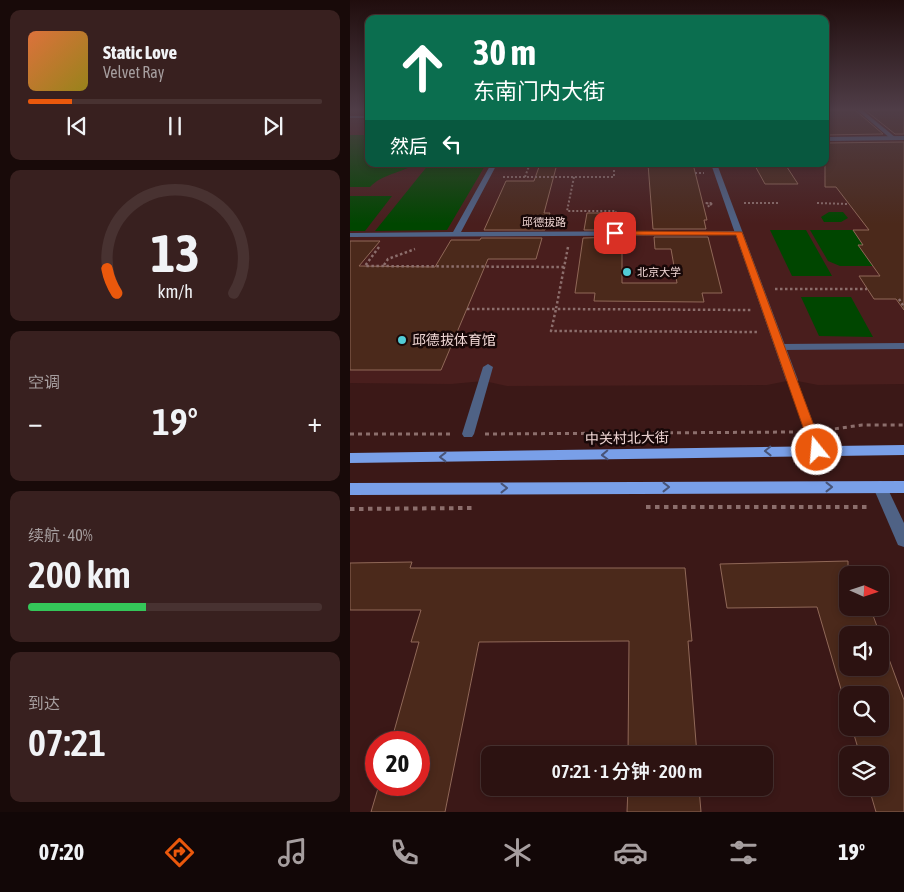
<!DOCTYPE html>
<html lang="zh">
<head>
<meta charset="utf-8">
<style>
	:root { --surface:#2c1211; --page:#38201f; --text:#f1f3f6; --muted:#a69e9f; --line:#483231; --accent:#ea580c }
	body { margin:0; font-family:"Asap Condensed","Noto Sans SC",sans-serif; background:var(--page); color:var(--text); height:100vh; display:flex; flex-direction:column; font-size:19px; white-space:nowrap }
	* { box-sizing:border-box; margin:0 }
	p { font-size:16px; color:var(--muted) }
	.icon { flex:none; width:28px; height:28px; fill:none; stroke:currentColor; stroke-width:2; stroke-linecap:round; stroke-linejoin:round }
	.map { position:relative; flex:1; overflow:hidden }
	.sheet { display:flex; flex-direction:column; gap:10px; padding:10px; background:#180a09; width:350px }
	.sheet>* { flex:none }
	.banner { position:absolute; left:15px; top:15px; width:464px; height:152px; border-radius:10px; box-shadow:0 2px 8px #0003,0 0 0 1px var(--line); background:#0b6e4f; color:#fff; overflow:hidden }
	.needle { width:32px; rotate:93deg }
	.fabs { position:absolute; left:489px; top:566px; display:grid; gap:10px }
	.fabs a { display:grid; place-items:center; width:50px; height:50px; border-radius:10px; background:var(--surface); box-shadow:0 2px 8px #0003,0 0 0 1px var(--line); font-size:25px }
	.speed { position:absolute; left:15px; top:731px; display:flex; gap:10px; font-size:25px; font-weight:700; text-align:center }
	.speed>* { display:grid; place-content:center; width:65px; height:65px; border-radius:50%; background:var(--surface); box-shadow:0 2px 8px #0003,0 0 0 1px var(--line); line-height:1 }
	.speed .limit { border:8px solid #d22; background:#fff; color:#111 }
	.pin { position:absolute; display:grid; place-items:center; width:42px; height:42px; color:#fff; margin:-21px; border-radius:10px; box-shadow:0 2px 8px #0006 }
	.me { position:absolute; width:55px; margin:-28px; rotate:343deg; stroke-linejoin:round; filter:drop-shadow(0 0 4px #0008) }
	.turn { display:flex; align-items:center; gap:18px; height:105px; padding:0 25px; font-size:22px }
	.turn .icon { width:65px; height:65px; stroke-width:2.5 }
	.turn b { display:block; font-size:35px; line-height:42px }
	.then { display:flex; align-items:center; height:48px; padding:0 25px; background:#0003; gap:10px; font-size:19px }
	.big { font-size:38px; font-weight:600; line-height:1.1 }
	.sheet .widget { flex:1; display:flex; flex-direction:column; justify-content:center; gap:8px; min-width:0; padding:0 18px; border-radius:10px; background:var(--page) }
	.sheet .dial { align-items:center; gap:0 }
	.dial svg { height:130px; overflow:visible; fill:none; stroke:var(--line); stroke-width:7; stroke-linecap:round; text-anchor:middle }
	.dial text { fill:var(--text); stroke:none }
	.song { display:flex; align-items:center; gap:15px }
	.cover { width:60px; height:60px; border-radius:8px; background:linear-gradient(135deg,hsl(20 70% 55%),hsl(50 70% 35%)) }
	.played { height:5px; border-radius:2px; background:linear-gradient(90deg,var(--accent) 15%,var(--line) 15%) }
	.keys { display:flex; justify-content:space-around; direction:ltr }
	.heat { display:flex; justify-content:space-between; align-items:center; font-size:28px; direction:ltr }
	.charge { height:8px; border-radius:4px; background:linear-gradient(90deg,#34c759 40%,var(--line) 0) }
	.trip { position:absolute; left:131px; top:746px; width:292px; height:50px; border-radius:10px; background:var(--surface); box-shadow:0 2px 8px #0003,0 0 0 1px var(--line); font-weight:600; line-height:50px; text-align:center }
	.dock { display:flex; height:80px; justify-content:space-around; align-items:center; background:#120707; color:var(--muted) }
	.dock .icon { width:35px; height:35px }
	.dock .selected { color:var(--accent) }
	.dock b { font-size:22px; color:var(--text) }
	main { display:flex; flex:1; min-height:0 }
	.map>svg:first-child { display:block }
</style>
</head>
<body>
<main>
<section class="sheet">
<div class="widget">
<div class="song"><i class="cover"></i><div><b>Static Love</b><p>Velvet Ray</p></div></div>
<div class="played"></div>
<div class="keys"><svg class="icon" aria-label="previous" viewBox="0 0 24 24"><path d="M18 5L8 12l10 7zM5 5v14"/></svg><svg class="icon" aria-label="pause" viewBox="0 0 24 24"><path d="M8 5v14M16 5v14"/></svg><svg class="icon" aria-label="next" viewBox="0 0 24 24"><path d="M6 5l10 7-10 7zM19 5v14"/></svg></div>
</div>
<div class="widget dial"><svg viewBox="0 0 100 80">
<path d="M14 69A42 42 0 1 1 86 69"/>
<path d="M14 69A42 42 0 0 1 8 54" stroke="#ea580c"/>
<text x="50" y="56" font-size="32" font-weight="700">13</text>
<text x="50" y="72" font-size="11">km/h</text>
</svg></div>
<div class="widget"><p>空调</p>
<div class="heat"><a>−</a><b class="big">19°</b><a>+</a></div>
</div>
<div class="widget"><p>续航 · 40%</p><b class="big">200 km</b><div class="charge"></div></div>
<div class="widget"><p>到达</p><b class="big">07:21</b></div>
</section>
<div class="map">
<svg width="554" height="812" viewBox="0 0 554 812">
	<rect width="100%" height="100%" fill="#3b1817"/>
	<path fill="#491e1d" d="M0,110H19V164H475V110H554V384L468,385L442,380L417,385L157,386L134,381L101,384L0,383Z"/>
	<g fill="#004600">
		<path d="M0,135H19V164H66C51,173 32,174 20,187H0Z"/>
		<path d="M79,164H136L97,230L25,231Z"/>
		<path d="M0,196H42L15,231H0Z"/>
		<path d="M479,212H493L498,218L491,222H474L471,217Z"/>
		<path d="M420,230H456L482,276H442Z"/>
		<path d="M460,230H503L513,245L509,246L523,266H490L478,261Z"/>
		<path d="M451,297H501L523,337L469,336Z"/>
	</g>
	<g fill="#4b291b" stroke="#906858" fill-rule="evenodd">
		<path d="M475,110H505L533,134L475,135Z"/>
		<path d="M515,110H554V134H545Z"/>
		<path d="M554,142V310L546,299H524L509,276H530L508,245H513L503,230H519L486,187H475V143Z"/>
		<path d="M190,164H207L194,213H200L195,230H134L156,181H184Z"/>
		<path d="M298,164H343L357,220H354L356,229H303Z"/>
		<path d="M404,164H435L448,184H415Z"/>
		<path d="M237,213H259L258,230H234Z"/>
		<path d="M272,237V283H327L321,249H305L304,237H358L372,293H352L354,302L244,301L245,293H225L233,238Z"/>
		<path d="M131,238H192L186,259H138L91,370H0V241H30L9,266L85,267L101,240H130Z"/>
		<path d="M498,561V610H521L554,700V812H526L519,788H530V755H510L502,728H530V695H498V713L467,607L377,608L370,564ZM498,635H530V668H498Z"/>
		<path d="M62,562L60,568H335L342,641H338L347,755H278L279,641L129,642L95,812H21L29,785H69V742H41L69,642H61L71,610H0V563Z"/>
		<path d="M278,788H349L351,812H277Z"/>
	</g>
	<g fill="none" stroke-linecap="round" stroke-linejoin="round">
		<path stroke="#8c6e6c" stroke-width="1" stroke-dasharray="2 2" stroke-linecap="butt" d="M179,167L180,164"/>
		<g stroke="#8c6e6c" stroke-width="2" stroke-dasharray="2 2" stroke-linecap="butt">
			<path d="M345,173H354"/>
			<path d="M153,177H264V170"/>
			<path d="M175,177L179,166"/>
			<path d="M224,177L217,211H266L265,220"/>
			<path d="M394,203H429"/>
			<path d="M467,203L498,204"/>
			<path d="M359,207L358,205L363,204L355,203H363"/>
		</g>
		<g stroke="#8c6e6c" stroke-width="2.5" stroke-dasharray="2.5 2.5" stroke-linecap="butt">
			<path d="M29,247L15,266L214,267"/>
			<path d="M218,247L206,309L401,310"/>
			<path d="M34,265L38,259L65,249"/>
			<path d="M425,289H517"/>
			<path d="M549,299L554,307"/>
			<path d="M117,309H206L201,331L409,332"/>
		</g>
		<g stroke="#8c6e6c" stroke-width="3" stroke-dasharray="4 4" stroke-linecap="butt">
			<path d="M477,430L512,425H554"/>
			<path d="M0,434H104"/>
			<path d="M135,434L444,432"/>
		</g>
		<g stroke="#8c6e6c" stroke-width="4" stroke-dasharray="4.5 4.5" stroke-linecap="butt">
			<path d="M296,507H519"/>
			<path d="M0,509L122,508"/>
		</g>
		<g fill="#4f6285" fill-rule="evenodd">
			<path d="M507,110H512L545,137V139H541Z"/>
			<rect x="0" y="116" width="19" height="2"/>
			<path d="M141,164H147L111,232L389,231L393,233L389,235L0,237V233L103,232Z"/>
			<path d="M554,343V349L430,350L425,347L430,344Z"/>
			<path d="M138,364L143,367L124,434L122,437H114L112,434L133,367Z"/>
			<path d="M442,377L447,380L473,450L471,453H463L461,450L437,380Z"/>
		</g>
		<g fill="#4f6285" fill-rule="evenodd">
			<path d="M554,136V140L475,141V137Z"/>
			<path d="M361,164H367L448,380L446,383L442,384L436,380Z"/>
			<path d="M530,481L535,483L554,523V547L548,545L523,487L525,483Z"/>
		</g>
		<g fill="#799fe8" fill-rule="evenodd">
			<path d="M554,445V455L0,463V453Z"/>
			<path d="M554,481V493L0,495V483Z"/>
		</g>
	</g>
	<defs><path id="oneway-chevron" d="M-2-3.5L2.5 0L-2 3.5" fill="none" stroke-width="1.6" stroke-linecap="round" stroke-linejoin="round" transform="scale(1.25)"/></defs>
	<g stroke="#485478">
		<use href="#oneway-chevron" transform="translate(418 451) rotate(179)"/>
		<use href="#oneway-chevron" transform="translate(255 455) rotate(178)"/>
		<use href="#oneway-chevron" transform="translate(93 457) rotate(180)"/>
		<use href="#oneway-chevron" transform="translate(316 487)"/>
		<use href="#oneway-chevron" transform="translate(479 487)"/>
		<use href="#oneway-chevron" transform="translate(154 488)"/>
	</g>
	<linearGradient id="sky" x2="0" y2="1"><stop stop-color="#200d0d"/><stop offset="0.49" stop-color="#4f3d47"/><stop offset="1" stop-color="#4f3d47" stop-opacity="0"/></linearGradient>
	<rect width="554" height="224" fill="url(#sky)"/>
	<path fill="#ea580c" stroke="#983908" d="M262,231L392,232L473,450L471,454H462L461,450L386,235H265L262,234Z"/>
	<g fill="#52ccd6" stroke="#180808" stroke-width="2">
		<circle cx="277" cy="272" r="5"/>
		<circle cx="52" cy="340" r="5"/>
	</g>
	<g text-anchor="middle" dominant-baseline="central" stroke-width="5" stroke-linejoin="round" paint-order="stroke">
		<g font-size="11" fill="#f0d7d5" stroke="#180808">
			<text x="194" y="222">邱德拔路</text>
		</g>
		<g font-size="11" fill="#f0d7d5" stroke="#180808" text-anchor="start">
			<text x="287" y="272">北京大学</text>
		</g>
		<g font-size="14" fill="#f0d7d5" stroke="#180808" text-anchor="start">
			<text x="62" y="340">邱德拔体育馆</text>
		</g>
		<g font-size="14" fill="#f0d7d5" stroke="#180808">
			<text transform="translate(277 438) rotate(-1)">中关村北大街</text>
		</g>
	</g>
</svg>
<div class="fabs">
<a><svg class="needle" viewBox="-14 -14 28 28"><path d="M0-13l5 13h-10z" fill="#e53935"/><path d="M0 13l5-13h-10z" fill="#a69e9f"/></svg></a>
<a><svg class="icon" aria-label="sound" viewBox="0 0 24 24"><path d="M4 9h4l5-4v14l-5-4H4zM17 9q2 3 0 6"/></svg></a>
<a><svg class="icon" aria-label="search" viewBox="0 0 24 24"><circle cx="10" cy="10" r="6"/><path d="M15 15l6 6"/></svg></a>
<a><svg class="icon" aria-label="layers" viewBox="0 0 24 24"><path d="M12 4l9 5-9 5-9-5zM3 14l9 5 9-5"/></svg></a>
</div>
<div class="speed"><div class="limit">20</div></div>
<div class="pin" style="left:265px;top:233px;background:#d93025"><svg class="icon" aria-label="arrive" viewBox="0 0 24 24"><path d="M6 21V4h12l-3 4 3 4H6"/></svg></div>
<svg class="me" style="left:467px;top:450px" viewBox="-20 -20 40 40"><circle r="17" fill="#ea580c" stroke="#fff" stroke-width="3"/><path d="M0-11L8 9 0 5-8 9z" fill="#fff"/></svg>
<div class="trip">07:21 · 1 分钟 · 200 m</div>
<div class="banner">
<div class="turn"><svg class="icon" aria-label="ahead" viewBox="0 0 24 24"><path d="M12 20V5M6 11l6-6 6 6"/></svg><div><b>30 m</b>东南门内大街</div></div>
<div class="then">然后<svg class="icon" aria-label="left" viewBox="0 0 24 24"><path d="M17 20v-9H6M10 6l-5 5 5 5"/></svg></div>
</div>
</div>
</main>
<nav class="dock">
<b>07:20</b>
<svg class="icon selected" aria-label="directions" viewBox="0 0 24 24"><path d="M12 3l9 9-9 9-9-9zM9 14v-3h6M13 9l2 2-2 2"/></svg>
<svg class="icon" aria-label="music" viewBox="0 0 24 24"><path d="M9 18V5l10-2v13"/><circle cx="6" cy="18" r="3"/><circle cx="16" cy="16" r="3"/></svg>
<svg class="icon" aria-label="phone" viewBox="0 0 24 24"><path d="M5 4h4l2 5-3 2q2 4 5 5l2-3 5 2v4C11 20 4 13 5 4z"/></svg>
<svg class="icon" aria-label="climate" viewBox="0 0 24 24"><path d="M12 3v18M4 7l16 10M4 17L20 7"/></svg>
<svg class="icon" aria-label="car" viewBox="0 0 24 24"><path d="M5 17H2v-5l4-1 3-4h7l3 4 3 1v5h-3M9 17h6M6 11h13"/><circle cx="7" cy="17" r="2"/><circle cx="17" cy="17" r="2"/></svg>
<svg class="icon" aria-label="filters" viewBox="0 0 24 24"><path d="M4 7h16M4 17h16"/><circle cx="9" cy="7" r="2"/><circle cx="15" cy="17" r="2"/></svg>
<b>19°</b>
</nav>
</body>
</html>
